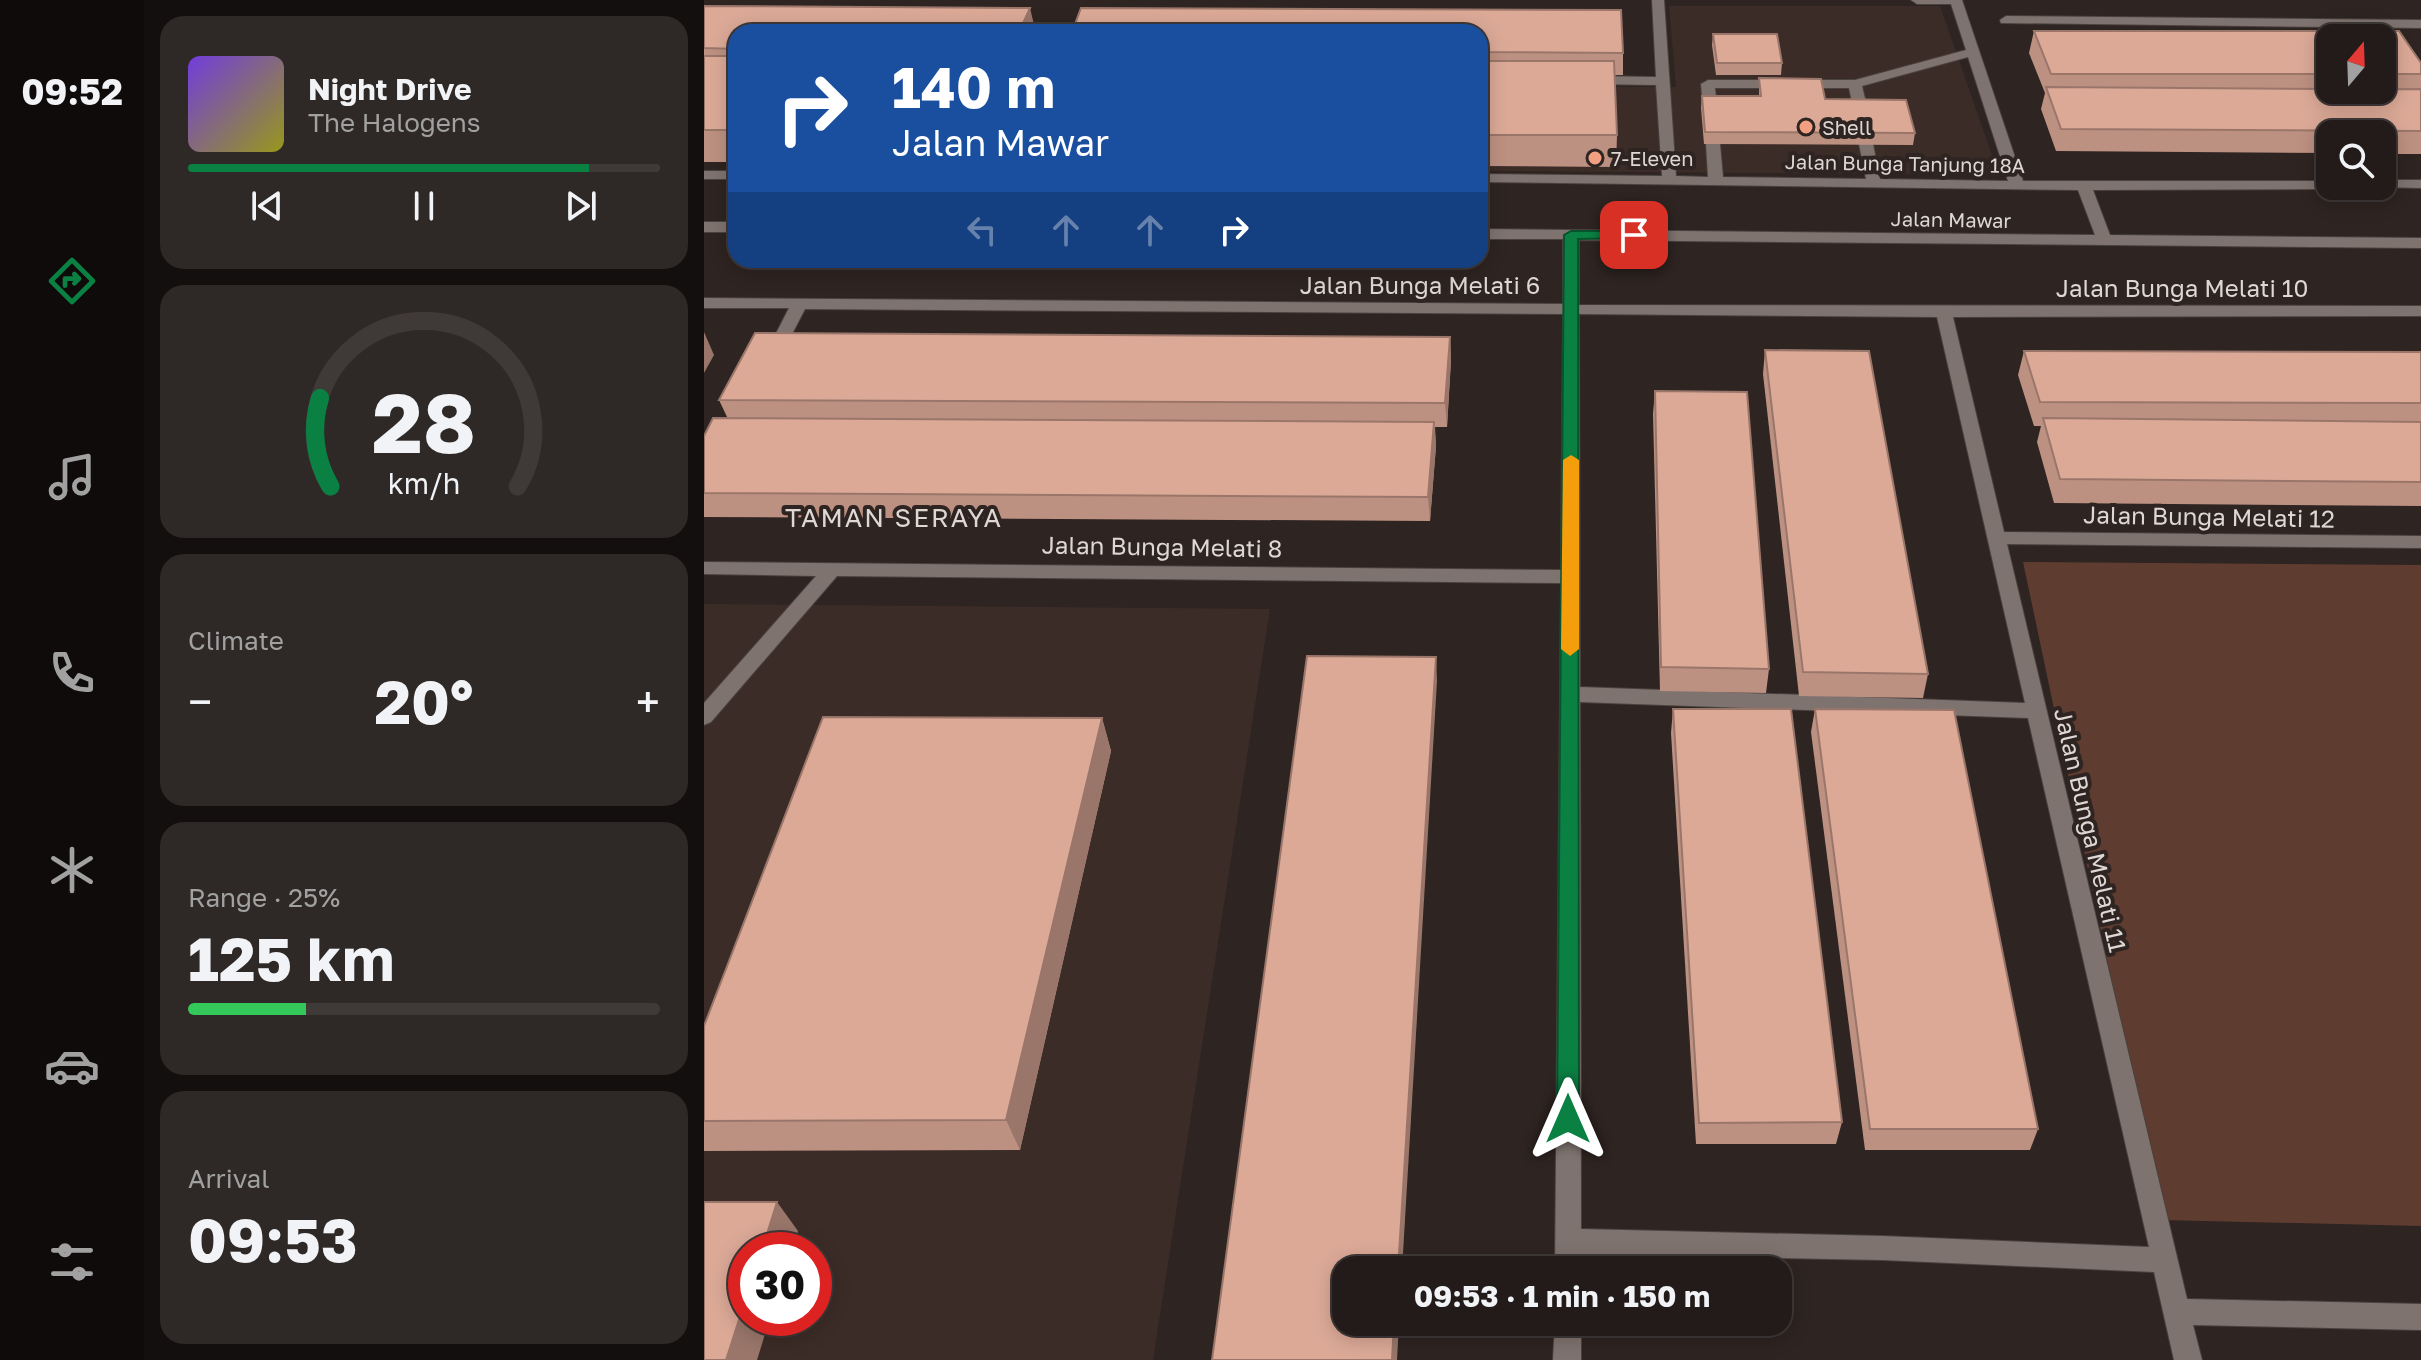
<!DOCTYPE html>
<html lang="en">
<head>
<meta charset="utf-8">
<style>
	:root { --surface:#221b19; --page:#2e2826; --text:#f1f3f6; --muted:#a2a1a2; --line:#3f3938; --accent:#0b8043 }
	body { margin:0; font-family:"Golos Text",sans-serif; background:var(--page); color:var(--text); height:100vh; display:flex; flex-direction:column; font-size:30px; white-space:nowrap }
	* { box-sizing:border-box; margin:0 }
	p { font-size:26px; color:var(--muted) }
	.icon { flex:none; width:44px; height:44px; fill:none; stroke:currentColor; stroke-width:2; stroke-linecap:round; stroke-linejoin:round }
	.map { position:relative; flex:1; overflow:hidden }
	.panel { display:flex; flex-direction:column; gap:16px; padding:16px; background:#130f0e; width:560px }
	.panel>* { flex:none }
	.banner { position:absolute; left:24px; top:24px; width:760px; height:244px; border-radius:24px; box-shadow:0 4px 20px #0003,0 0 0 2px var(--line); background:#1a4fa0; color:#fff; overflow:hidden }
	.needle { width:52px; rotate:19deg }
	.buttons { position:absolute; left:1612px; top:24px; display:grid; gap:16px }
	.buttons a { display:grid; place-items:center; width:80px; height:80px; border-radius:16px; background:var(--surface); box-shadow:0 4px 20px #0003,0 0 0 2px var(--line); font-size:40px }
	.speed { position:absolute; left:24px; top:1232px; display:flex; gap:16px; font-size:40px; font-weight:700; text-align:center }
	.speed>* { display:grid; place-content:center; width:104px; height:104px; border-radius:50%; background:var(--surface); box-shadow:0 4px 20px #0003,0 0 0 2px var(--line); line-height:1 }
	.speed .limit { border:12px solid #d22; background:#fff; color:#111 }
	.pin { position:absolute; display:grid; place-items:center; width:68px; height:68px; color:#fff; margin:-34px; border-radius:16px; box-shadow:0 4px 12px #0006 }
	.me { position:absolute; width:88px; margin:-44px; rotate:0deg; stroke-linejoin:round; filter:drop-shadow(0 0 6px #0008) }
	.turn { display:flex; align-items:center; gap:28px; height:168px; padding:0 32px; font-size:36px }
	.turn .icon { width:104px; height:104px; stroke-width:2.5 }
	.turn b { display:block; font-size:56px; line-height:68px }
	.lanes { display:flex; align-items:center; height:76px; padding:0 32px; background:#0003; justify-content:center; gap:40px; direction:ltr }
	.lanes .off { opacity:.35 }
	.big { font-size:60px; font-weight:700; line-height:1.1 }
	.panel .tile { flex:1; display:flex; flex-direction:column; justify-content:center; gap:12px; min-width:0; padding:0 28px; border-radius:24px; background:var(--page) }
	.panel .dial { align-items:center; gap:0 }
	.dial svg { height:208px; overflow:visible; fill:none; stroke:var(--line); stroke-width:7; stroke-linecap:round; text-anchor:middle }
	.dial text { fill:var(--text); stroke:none }
	.song { display:flex; align-items:center; gap:24px }
	.cover { width:96px; height:96px; border-radius:12px; background:linear-gradient(135deg,hsl(260 70% 55%),hsl(60 70% 35%)) }
	.played { height:8px; border-radius:4px; background:linear-gradient(90deg,var(--accent) 85%,var(--line) 85%) }
	.keys { display:flex; justify-content:space-around; direction:ltr }
	.heat { display:flex; justify-content:space-between; align-items:center; font-size:44px; direction:ltr }
	.charge { height:12px; border-radius:6px; background:linear-gradient(90deg,#34c759 25%,var(--line) 0) }
	.trip { position:absolute; left:628px; top:1256px; width:460px; height:80px; border-radius:24px; background:var(--surface); box-shadow:0 4px 20px #0003,0 0 0 2px var(--line); font-weight:700; line-height:80px; text-align:center }
	main { display:flex; flex:1; min-height:0 }
	.menu { display:flex; flex-direction:column; width:144px; justify-content:space-around; align-items:center; background:#0e0b0a; color:var(--muted) }
	.menu .icon { width:56px; height:56px }
	.menu .selected { color:var(--accent) }
	.menu b { font-size:36px; color:var(--text) }
	.map>svg:first-child { display:block }
</style>
</head>
<body>
<main>
<nav class="menu">
<b>09:52</b>
<svg class="icon selected" aria-label="directions" viewBox="0 0 24 24"><path d="M12 3l9 9-9 9-9-9zM9 14v-3h6M13 9l2 2-2 2"/></svg>
<svg class="icon" aria-label="music" viewBox="0 0 24 24"><path d="M9 18V5l10-2v13"/><circle cx="6" cy="18" r="3"/><circle cx="16" cy="16" r="3"/></svg>
<svg class="icon" aria-label="phone" viewBox="0 0 24 24"><path d="M5 4h4l2 5-3 2q2 4 5 5l2-3 5 2v4C11 20 4 13 5 4z"/></svg>
<svg class="icon" aria-label="climate" viewBox="0 0 24 24"><path d="M12 3v18M4 7l16 10M4 17L20 7"/></svg>
<svg class="icon" aria-label="car" viewBox="0 0 24 24"><path d="M5 17H2v-5l4-1 3-4h7l3 4 3 1v5h-3M9 17h6M6 11h13"/><circle cx="7" cy="17" r="2"/><circle cx="17" cy="17" r="2"/></svg>
<svg class="icon" aria-label="filters" viewBox="0 0 24 24"><path d="M4 7h16M4 17h16"/><circle cx="9" cy="7" r="2"/><circle cx="15" cy="17" r="2"/></svg>
</nav>
<section class="panel">
<div class="tile">
<div class="song"><i class="cover"></i><div><b>Night Drive</b><p>The Halogens</p></div></div>
<div class="played"></div>
<div class="keys"><svg class="icon" aria-label="previous" viewBox="0 0 24 24"><path d="M18 5L8 12l10 7zM5 5v14"/></svg><svg class="icon" aria-label="pause" viewBox="0 0 24 24"><path d="M8 5v14M16 5v14"/></svg><svg class="icon" aria-label="next" viewBox="0 0 24 24"><path d="M6 5l10 7-10 7zM19 5v14"/></svg></div>
</div>
<div class="tile dial"><svg viewBox="0 0 100 80">
<path d="M14 69A42 42 0 1 1 86 69"/>
<path d="M14 69A42 42 0 0 1 10 35" stroke="#0b8043"/>
<text x="50" y="56" font-size="32" font-weight="700">28</text>
<text x="50" y="72" font-size="11">km/h</text>
</svg></div>
<div class="tile"><p>Climate</p>
<div class="heat"><a>−</a><b class="big">20°</b><a>+</a></div>
</div>
<div class="tile"><p>Range · 25%</p><b class="big">125 km</b><div class="charge"></div></div>
<div class="tile"><p>Arrival</p><b class="big">09:53</b></div>
</section>
<div class="map">
<svg width="1717" height="1360" viewBox="0 0 1717 1360">
	<rect width="100%" height="100%" fill="#2e2421"/>
	<g fill="#3c2c27" fill-rule="evenodd">
		<path d="M965,6H1236L1295,175L776,171V86L972,87Z"/>
		<path d="M0,604L566,609L449,1360H0ZM42,1250H110V1318H42Z"/>
	</g>
	<path fill="#5e3c30" d="M1319,562L1717,565V1226L1458,1220Z"/>
	<g fill="none" stroke-linecap="round" stroke-linejoin="round">
		<g stroke="#4a423f" stroke-width="2">
			<g id="minor">
				<path d="M948,0H960L972,176L1004,177L1002,144L1009,140L1016,144L1019,177L1162,179L1155,144L1162,140L1169,144L1176,179L1304,181L1264,57L1158,86L1164,111L1157,115L1150,111L1145,88H1011L1013,108L1006,112L999,108L997,84L1004,80H1151L1262,50L1247,4H1213L1207,0H1258L1319,181H1626V186H1633L1626,189L1389,190L1406,235L1717,238V248L875,240V305L1717,306V316L1249,317L1300,532L1717,536V548L1303,544L1483,1299L1717,1304V1330L1489,1325L1498,1360H1470L1450,1272L1178,1260L877,1254V1270H851L857,583L133,576L7,722L0,725V703L112,576L0,574V562L857,570L859,314L101,309L76,357L68,362L60,357L85,308H0V298L859,304V239H776V229L1391,235L1374,190L776,182V174L958,176L952,85L884,84L877,80L884,76L952,77ZM875,314L1233,317L1321,703L876,687ZM876,702L1324,718L1445,1247L1178,1236L877,1229Z"/>
				<path d="M1302,16L1717,20V28L1297,23L1296,20Z"/>
				<rect x="0" y="171" width="32" height="8"/>
				<path d="M1678,180H1717V188L1673,187L1678,186Z"/>
				<rect x="0" y="222" width="32" height="10"/>
				<path d="M851,1322H877V1360H849Z"/>
			</g>
		</g>
		<use href="#minor" fill="#7f736f" fill-rule="evenodd"/>
	</g>
	<g fill="#bd9182" fill-rule="evenodd">
		<path d="M0,6L331,29L330,32H32V162H0Z"/>
		<path d="M1330,31H1695L1717,63V154H1678V134H1626V153L1352,151L1337,109L1341,93L1325,53ZM1626,38H1678V90H1626Z"/>
		<path d="M776,32L919,53V75H910L913,135L912,167L776,166Z"/>
		<path d="M1009,34L1078,63L1077,75H1012L1008,45Z"/>
		<path d="M1055,78L1121,99L1211,133L1209,145L1000,144L997,108L998,96H1055Z"/>
		<path d="M746,337L747,360L743,427H731L732,446L726,521L0,517V436L24,419L15,400Z"/>
		<path d="M1061,350L1224,674L1219,698L1095,696L1059,374Z"/>
		<path d="M1320,351L1717,352V506L1350,503L1333,442L1337,426H1330L1314,375Z"/>
		<path d="M951,391L1065,669L1062,693L956,691L949,414Z"/>
		<path d="M969,709L1138,1122L1132,1144H992L967,733Z"/>
		<path d="M1111,709L1334,1129L1326,1150H1161L1107,732Z"/>
		<path d="M398,718L407,751L316,1150L0,1151V1026Z"/>
	</g>
	<g fill="#9a766a">
		<path d="M326,8L331,29L330,32H315Z"/>
		<path d="M0,332L10,355L0,373Z"/>
		<path d="M746,337L747,360L743,427L741,403Z"/>
		<path d="M730,422L732,446L726,521L724,497Z"/>
		<path d="M732,657L733,681L698,1270H694Z"/>
		<path d="M398,718L407,751L316,1150L302,1120Z"/>
		<path d="M73,1202L94,1231L88,1250H58Z"/>
		<path d="M42,1298V1318H66L53,1360H22Z"/>
		<path d="M690,1322H695L693,1360H688Z"/>
	</g>
	<g fill="#dca997" stroke="#9a766a" stroke-width="2">
		<path d="M0,6L326,8L315,32H32V49L0,48Z"/>
		<path d="M377,8L917,10L919,53L776,52V32H368Z"/>
		<path d="M1330,31H1695L1717,63V74H1678V38H1626V74H1347Z"/>
		<path d="M1009,34H1073L1078,63H1013Z"/>
		<rect x="0" y="56" width="32" height="74"/>
		<path d="M776,61H910L913,135H776Z"/>
		<path d="M1055,78L1117,79L1121,99L1202,100L1211,133L1001,132L998,96H1057Z"/>
		<path d="M1342,87L1626,89V90L1717,89V131L1357,129Z"/>
		<path d="M51,333L746,337L741,403L15,400Z"/>
		<path d="M1061,350L1165,351L1224,674L1099,672Z"/>
		<path d="M1320,351L1717,352V403L1336,402Z"/>
		<path d="M951,391L1043,392L1065,669L957,667Z"/>
		<path d="M9,418L730,422L724,497L0,493V436Z"/>
		<path d="M1339,418L1717,422V482L1356,479Z"/>
		<path d="M603,656L732,657L694,1270H642V1322H690L688,1360H508Z"/>
		<path d="M969,709H1087L1138,1122L995,1123Z"/>
		<path d="M1111,709L1250,710L1334,1129H1166Z"/>
		<path d="M119,717L398,718L302,1120L0,1121V1026Z"/>
		<path d="M0,1202H73L58,1250H42V1298L22,1360H0Z"/>
	</g>
	<path fill="#0b8043" stroke="#07532c" stroke-width="2" d="M930,231L935,232V238L874,239L875,1119L872,1126L864,1129L856,1126L853,1119L860,235L867,231Z"/>
	<path fill="#f59e0b" d="M867,455L875,460V649L866,656L857,649L859,460Z"/>
	<g fill="#f3a082" stroke="#2e2421" stroke-width="3">
		<circle cx="1102" cy="127" r="8"/>
		<circle cx="891" cy="158" r="8"/>
	</g>
	<g text-anchor="middle" dominant-baseline="central" stroke-width="8" stroke-linejoin="round" paint-order="stroke">
		<g font-size="20" fill="#ded7d4" stroke="#2e2421" text-anchor="start">
			<text x="1118" y="127">Shell</text>
			<text x="907" y="158">7-Eleven</text>
		</g>
		<g font-size="20" fill="#ded7d4" stroke="#2e2421">
			<text transform="translate(1201 163) rotate(1)">Jalan Bunga Tanjung 18A</text>
			<text transform="translate(1247 219) rotate(1)">Jalan Mawar</text>
		</g>
		<g font-size="24" fill="#ded7d4" stroke="#2e2421">
			<text x="716" y="284">Jalan Bunga Melati 6</text>
			<text x="1478" y="287">Jalan Bunga Melati 10</text>
			<text transform="translate(1505 516) rotate(1)">Jalan Bunga Melati 12</text>
			<text transform="translate(458 546) rotate(1)">Jalan Bunga Melati 8</text>
			<text transform="translate(1387 830) rotate(77)">Jalan Bunga Melati 11</text>
		</g>
		<g font-size="26" letter-spacing="2" fill="#ded7d4" stroke="#2e2421">
			<text x="190" y="517">TAMAN SERAYA</text>
		</g>
	</g>
</svg>
<div class="buttons">
<a><svg class="needle" viewBox="-14 -14 28 28"><path d="M0-13l5 13h-10z" fill="#e53935"/><path d="M0 13l5-13h-10z" fill="#a2a1a2"/></svg></a>
<a><svg class="icon" aria-label="search" viewBox="0 0 24 24"><circle cx="10" cy="10" r="6"/><path d="M15 15l6 6"/></svg></a>
</div>
<div class="speed"><div class="limit">30</div></div>
<div class="pin" style="left:930px;top:235px;background:#d93025"><svg class="icon" aria-label="arrive" viewBox="0 0 24 24"><path d="M6 21V4h12l-3 4 3 4H6"/></svg></div>
<svg class="me" style="left:864px;top:1119px" viewBox="-20 -20 40 40"><path d="M0-17L14 15 0 8-14 15z" fill="#0b8043" stroke="#fff" stroke-width="4"/></svg>
<div class="trip">09:53 · 1 min · 150 m</div>
<div class="banner">
<div class="turn"><svg class="icon" aria-label="right" viewBox="0 0 24 24"><path d="M7 20v-9h11M14 6l5 5-5 5"/></svg><div><b>140 m</b>Jalan Mawar</div></div>
<div class="lanes"><svg class="icon off" aria-label="left" viewBox="0 0 24 24"><path d="M17 20v-9H6M10 6l-5 5 5 5"/></svg><svg class="icon off" aria-label="ahead" viewBox="0 0 24 24"><path d="M12 20V5M6 11l6-6 6 6"/></svg><svg class="icon off" aria-label="ahead" viewBox="0 0 24 24"><path d="M12 20V5M6 11l6-6 6 6"/></svg><svg class="icon" aria-label="right" viewBox="0 0 24 24"><path d="M7 20v-9h11M14 6l5 5-5 5"/></svg></div>
</div>
</div>
</main>
</body>
</html>
